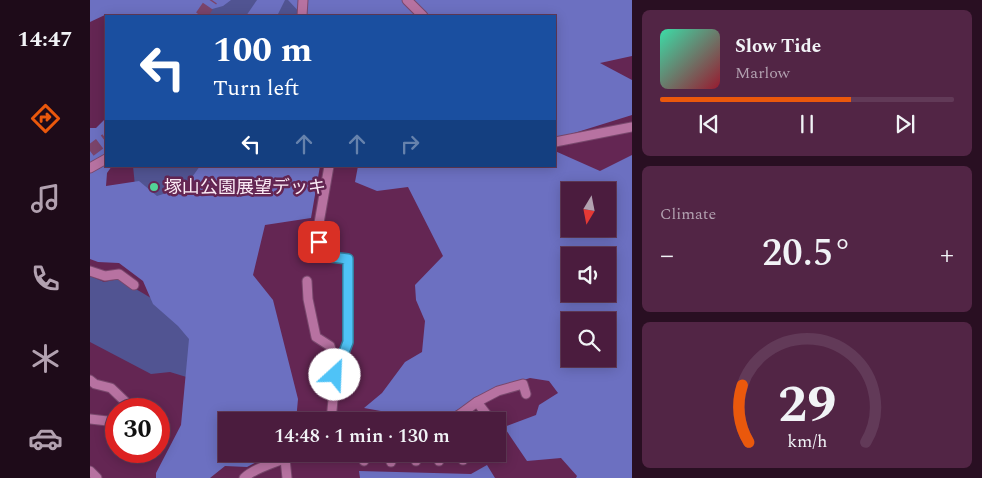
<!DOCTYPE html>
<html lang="en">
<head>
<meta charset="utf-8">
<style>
	:root { --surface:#4b1c3e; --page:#522545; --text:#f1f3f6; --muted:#b2a1b0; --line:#623a58; --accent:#ea580c }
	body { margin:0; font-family:Spectral,"Noto Sans JP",serif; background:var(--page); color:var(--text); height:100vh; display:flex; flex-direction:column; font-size:19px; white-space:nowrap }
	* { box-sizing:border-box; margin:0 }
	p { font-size:16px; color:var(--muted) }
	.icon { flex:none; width:28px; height:28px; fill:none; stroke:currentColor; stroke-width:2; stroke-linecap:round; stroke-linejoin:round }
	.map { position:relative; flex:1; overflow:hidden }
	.panel { display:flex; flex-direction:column; gap:10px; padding:10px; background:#290f22; width:350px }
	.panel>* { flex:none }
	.hud { position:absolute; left:15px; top:15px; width:451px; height:152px; border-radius:0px; box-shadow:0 2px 12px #0003,0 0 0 1px var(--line); background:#1a4fa0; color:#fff; overflow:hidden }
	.needle { width:32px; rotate:190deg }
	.tools { position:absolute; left:471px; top:182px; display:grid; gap:10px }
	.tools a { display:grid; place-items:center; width:55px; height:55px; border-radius:0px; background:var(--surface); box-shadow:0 2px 12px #0003,0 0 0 1px var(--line); font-size:25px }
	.speed { position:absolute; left:15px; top:398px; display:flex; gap:10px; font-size:25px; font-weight:700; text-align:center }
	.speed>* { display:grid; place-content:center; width:65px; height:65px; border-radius:50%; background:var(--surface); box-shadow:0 2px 12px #0003,0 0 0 1px var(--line); line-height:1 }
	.speed .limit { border:8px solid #d22; background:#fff; color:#111 }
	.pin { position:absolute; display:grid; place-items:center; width:42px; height:42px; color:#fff; margin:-21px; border-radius:10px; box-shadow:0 2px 8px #0006 }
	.me { position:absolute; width:55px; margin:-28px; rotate:25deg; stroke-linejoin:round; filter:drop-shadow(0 0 4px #0008) }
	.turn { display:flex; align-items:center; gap:18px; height:105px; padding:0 25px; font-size:22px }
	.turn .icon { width:65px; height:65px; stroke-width:2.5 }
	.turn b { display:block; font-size:35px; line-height:42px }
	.lanes { display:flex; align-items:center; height:48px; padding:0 25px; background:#0003; justify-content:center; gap:25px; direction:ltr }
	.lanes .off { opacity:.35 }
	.big { font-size:38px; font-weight:600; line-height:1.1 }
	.panel .tile { flex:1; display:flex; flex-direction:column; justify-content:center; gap:8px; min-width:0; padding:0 18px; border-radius:8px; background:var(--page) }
	.panel .dial { align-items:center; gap:0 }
	.dial svg { height:130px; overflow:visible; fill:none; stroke:var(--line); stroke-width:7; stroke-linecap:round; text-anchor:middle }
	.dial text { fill:var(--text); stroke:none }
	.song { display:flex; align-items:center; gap:15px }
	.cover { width:60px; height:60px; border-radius:8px; background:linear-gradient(135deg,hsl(160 70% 55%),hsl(350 70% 35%)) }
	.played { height:5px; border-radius:2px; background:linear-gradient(90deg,var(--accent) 65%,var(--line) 65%) }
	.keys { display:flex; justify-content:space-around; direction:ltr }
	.heat { display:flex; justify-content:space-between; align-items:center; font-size:28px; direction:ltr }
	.trip { position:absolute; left:128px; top:412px; width:288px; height:50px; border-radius:0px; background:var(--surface); box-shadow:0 2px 12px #0003,0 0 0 1px var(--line); font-weight:600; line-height:50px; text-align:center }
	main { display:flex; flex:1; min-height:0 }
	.tab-bar { display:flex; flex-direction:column; width:90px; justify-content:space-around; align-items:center; background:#1e0b19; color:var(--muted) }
	.tab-bar .icon { width:35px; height:35px }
	.tab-bar .selected { color:var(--accent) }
	.tab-bar b { font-size:22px; color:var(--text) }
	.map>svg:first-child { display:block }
</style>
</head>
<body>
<main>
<nav class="tab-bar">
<b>14:47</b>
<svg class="icon selected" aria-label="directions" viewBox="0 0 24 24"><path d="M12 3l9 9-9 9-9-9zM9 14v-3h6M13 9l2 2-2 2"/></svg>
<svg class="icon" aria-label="music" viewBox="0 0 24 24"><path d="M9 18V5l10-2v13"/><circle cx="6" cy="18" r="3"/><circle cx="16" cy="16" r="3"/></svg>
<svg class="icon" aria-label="phone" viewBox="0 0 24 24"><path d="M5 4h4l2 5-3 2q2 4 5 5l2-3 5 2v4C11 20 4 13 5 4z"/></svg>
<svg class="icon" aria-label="climate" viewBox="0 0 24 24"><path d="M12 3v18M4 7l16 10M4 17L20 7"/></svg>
<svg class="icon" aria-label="car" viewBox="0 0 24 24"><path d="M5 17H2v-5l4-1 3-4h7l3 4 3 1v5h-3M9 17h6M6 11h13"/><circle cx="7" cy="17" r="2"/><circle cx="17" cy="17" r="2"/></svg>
</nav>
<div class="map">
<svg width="542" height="478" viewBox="0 0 542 478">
	<rect width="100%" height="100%" fill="#642653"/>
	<g fill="#515492">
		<path d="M47,0H359L369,16H50Z"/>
		<path d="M43,166H151L68,201L45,186Z"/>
		<path d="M0,276L14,282L29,279L103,323V379L80,372L61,374L0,342Z"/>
	</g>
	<g fill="#6c70c1" fill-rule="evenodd">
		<path d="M0,0H141L133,6L115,11L112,16H23L17,14L0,22Z"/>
		<path d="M167,0H195L187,16H156Z"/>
		<path d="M198,0H542V56L510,63L542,80V115L465,139V16H213Z"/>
		<path d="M16,118V166H22L17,173L16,186L49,181L67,196L95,187L110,166H230L221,218L175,225L163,275L183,300L208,399L206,421H136V454H182L157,467L135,466L120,478H66V473L91,425L99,339L88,326L63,304L53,281L29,263L8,262L0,259V128H6Z"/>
		<path d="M465,151L510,171L542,155V478H486L487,476L471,458L437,461L414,427L446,415L449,405L468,393L459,381L440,378L405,389L347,421L274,408L292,393L315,362L332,352L335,321L326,300L325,285L353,256L318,187L287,191L265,182L268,166H465ZM480,191H518V229H480ZM480,256H518V294H480ZM480,321H518V359H480Z"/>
		<path d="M397,465L405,478H270L269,471L381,474Z"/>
	</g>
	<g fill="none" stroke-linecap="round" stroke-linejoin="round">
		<g stroke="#7b446b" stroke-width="12" stroke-dasharray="12 6" stroke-linecap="butt">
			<path d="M111,16L122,0"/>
			<path d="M0,151L16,139"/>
		</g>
		<g stroke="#79486d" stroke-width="11">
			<g id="minor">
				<path d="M317,0L333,16"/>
				<path d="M212,16L213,0"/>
				<path d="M465,142L542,127"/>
				<path d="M239,166L229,223V242L241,257L258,259V342L255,352L246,367L241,421"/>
				<path d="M0,168L16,159"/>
				<path d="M0,271L15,276L29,274L44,285"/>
				<path d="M217,281L218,299L226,337L240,346L246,367"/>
				<path d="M0,380L5,384L21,388L43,409"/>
				<path d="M387,402L397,415L396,421"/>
				<path d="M0,419L26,422"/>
				<path d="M361,421L387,402L408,391L433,384L436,394"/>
				<path d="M273,454L274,461"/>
				<path d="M195,459L197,478"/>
				<path d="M373,460V454"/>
				<path d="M326,461V454"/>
				<path d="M349,461V454"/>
				<path d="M301,462V454"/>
				<path d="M0,471L7,478"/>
				<path d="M154,478C167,466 188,463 204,454"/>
			</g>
		</g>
		<use href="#minor" stroke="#b772a1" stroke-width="9"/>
	</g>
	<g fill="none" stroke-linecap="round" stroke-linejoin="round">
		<g stroke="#337fa1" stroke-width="12">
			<path id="route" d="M229,242L241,257L258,259V342L245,375"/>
		</g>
		<use href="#route" stroke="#4fc3f7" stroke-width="9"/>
	</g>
	<circle fill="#52d397" stroke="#642653" stroke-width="2" cx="64" cy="187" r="5"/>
	<g text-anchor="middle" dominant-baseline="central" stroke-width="5" stroke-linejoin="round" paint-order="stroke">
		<g font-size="18" fill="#fbebf5" stroke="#642653" text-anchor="start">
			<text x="74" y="187">塚山公園展望デッキ</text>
		</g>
	</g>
</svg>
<div class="tools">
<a><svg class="needle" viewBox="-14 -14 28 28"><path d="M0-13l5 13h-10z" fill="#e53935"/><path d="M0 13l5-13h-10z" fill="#b2a1b0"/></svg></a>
<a><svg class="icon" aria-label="sound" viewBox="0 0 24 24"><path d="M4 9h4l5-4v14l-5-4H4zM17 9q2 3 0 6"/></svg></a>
<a><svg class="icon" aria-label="search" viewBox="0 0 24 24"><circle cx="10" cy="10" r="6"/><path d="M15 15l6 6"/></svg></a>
</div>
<div class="speed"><div class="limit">30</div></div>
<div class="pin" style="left:229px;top:242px;background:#d93025"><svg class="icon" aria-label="arrive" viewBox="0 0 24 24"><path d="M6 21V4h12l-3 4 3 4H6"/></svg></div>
<svg class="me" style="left:245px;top:375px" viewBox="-20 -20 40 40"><circle r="19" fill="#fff"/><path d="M0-13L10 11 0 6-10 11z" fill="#4fc3f7"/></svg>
<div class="trip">14:48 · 1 min · 130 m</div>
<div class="hud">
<div class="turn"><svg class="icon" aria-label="left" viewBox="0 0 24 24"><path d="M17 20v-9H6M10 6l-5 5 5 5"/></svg><div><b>100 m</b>Turn left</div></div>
<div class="lanes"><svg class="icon" aria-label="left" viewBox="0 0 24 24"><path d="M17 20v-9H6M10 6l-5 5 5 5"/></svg><svg class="icon off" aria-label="ahead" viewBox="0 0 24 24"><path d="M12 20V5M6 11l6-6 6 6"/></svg><svg class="icon off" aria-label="ahead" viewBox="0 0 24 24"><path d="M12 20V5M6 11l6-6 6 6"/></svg><svg class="icon off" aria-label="right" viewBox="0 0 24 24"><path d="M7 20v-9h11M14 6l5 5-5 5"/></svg></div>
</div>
</div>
<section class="panel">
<div class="tile">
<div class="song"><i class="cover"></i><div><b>Slow Tide</b><p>Marlow</p></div></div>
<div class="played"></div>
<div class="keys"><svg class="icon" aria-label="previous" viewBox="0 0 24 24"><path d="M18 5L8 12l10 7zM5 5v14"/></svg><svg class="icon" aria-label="pause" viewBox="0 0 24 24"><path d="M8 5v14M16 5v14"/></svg><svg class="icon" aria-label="next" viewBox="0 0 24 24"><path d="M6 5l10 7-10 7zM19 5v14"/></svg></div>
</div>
<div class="tile"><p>Climate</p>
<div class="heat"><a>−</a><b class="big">20.5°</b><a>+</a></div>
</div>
<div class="tile dial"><svg viewBox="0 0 100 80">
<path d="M14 69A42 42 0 1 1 86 69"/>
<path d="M14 69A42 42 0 0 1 10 34" stroke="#ea580c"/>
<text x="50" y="56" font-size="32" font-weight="700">29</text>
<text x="50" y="72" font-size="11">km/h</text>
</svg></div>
</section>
</main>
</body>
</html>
